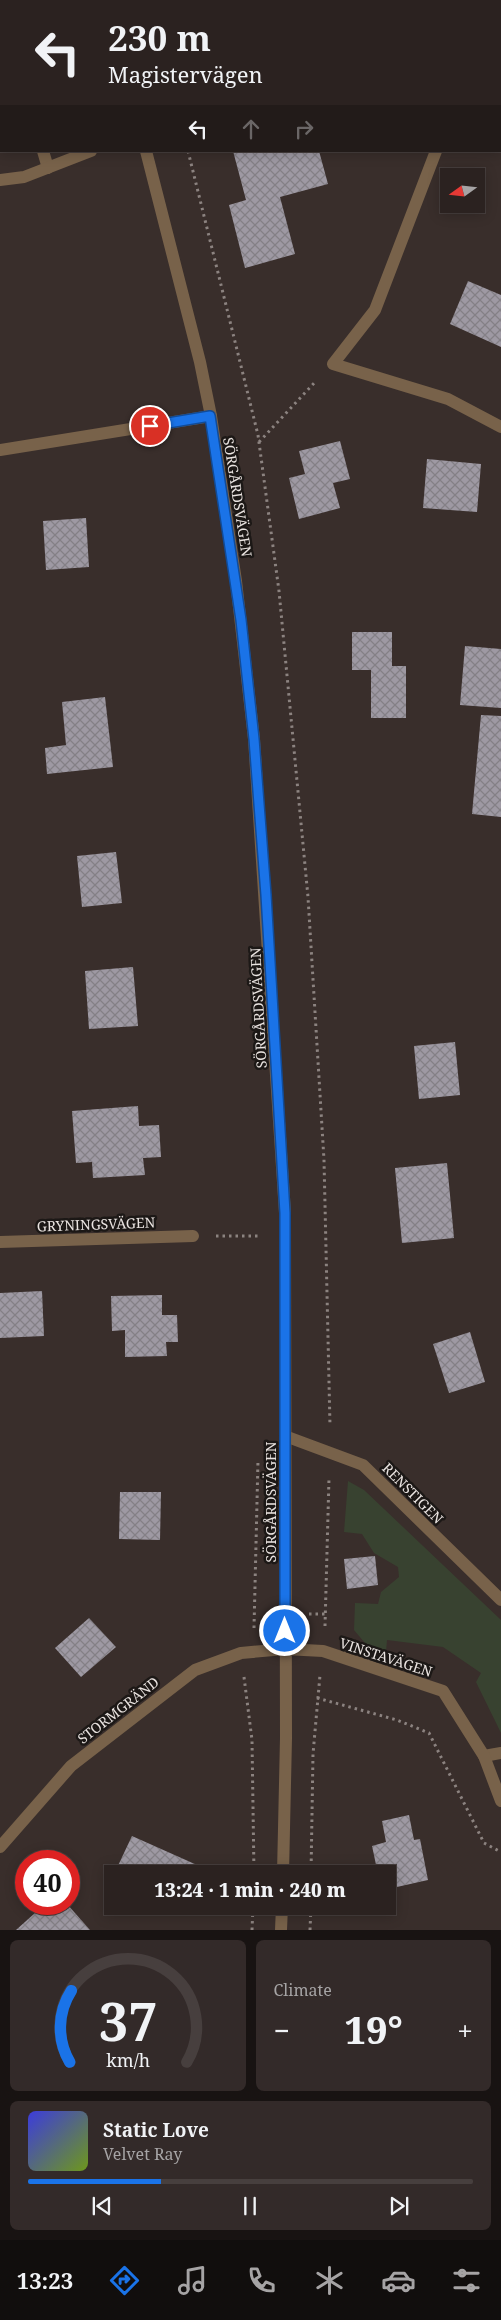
<!DOCTYPE html>
<html lang="en">
<head>
<meta charset="utf-8">
<style>
	:root { --surface:#2b2220; --page:#332a29; --text:#f1f3f6; --muted:#a6a4a5; --line:#473f3e; --accent:#1a73e8 }
	body { margin:0; font-family:"Noto Serif",serif; background:var(--page); color:var(--text); height:100vh; display:flex; flex-direction:column; font-size:19px; white-space:nowrap }
	* { box-sizing:border-box; margin:0 }
	p { font-size:16px; color:var(--muted) }
	.icon { flex:none; width:28px; height:28px; fill:none; stroke:currentColor; stroke-width:2; stroke-linecap:round; stroke-linejoin:round }
	.map { position:relative; height:1930px; overflow:hidden }
	.panel { display:flex; flex-direction:column; gap:10px; padding:10px; background:#181312; flex:1 }
	.panel>* { flex:none }
	.hud { position:absolute; left:0px; top:0px; width:501px; height:152px; box-shadow:0 2px 12px #0003,0 0 0 1px var(--line); background:#2b2220; color:var(--text); overflow:hidden }
	.needle { width:32px; rotate:255deg }
	.tools { position:absolute; left:440px; top:168px; display:grid; gap:10px }
	.tools a { display:grid; place-items:center; width:45px; height:45px; border-radius:0px; background:var(--surface); box-shadow:0 2px 12px #0003,0 0 0 1px var(--line); font-size:25px }
	.speed { position:absolute; left:15px; top:1850px; display:flex; gap:10px; font-size:25px; font-weight:700; text-align:center }
	.speed>* { display:grid; place-content:center; width:65px; height:65px; border-radius:50%; background:var(--surface); box-shadow:0 2px 12px #0003,0 0 0 1px var(--line); line-height:1 }
	.speed .limit { border:8px solid #d22; background:#fff; color:#111 }
	.pin { position:absolute; display:grid; place-items:center; width:42px; height:42px; color:#fff; margin:-21px; border:2px solid #fff; border-radius:50%; box-shadow:0 1px 5px #0007 }
	.me { position:absolute; width:55px; margin:-28px; rotate:0deg; stroke-linejoin:round; filter:drop-shadow(0 0 4px #0008) }
	.turn { display:flex; align-items:center; gap:18px; height:105px; padding:0 25px; font-size:22px }
	.turn .icon { width:65px; height:65px; stroke-width:2.5 }
	.turn b { display:block; font-size:35px; line-height:42px }
	.lanes { display:flex; align-items:center; height:48px; padding:0 25px; background:#0003; justify-content:center; gap:25px; direction:ltr }
	.lanes .off { opacity:.35 }
	.big { font-size:38px; font-weight:800; line-height:1.1 }
	.panel .widget { flex:1; display:flex; flex-direction:column; justify-content:center; gap:8px; min-width:0; padding:0 18px; border-radius:8px; background:var(--page) }
	.panel .dial { align-items:center; gap:0 }
	.dial svg { height:130px; overflow:visible; fill:none; stroke:var(--line); stroke-width:7; stroke-linecap:round; text-anchor:middle }
	.dial text { fill:var(--text); stroke:none }
	.song { display:flex; align-items:center; gap:15px }
	.cover { width:60px; height:60px; border-radius:8px; background:linear-gradient(135deg,hsl(240 70% 55%),hsl(80 70% 35%)) }
	.played { height:5px; border-radius:2px; background:linear-gradient(90deg,var(--accent) 30%,var(--line) 30%) }
	.keys { display:flex; justify-content:space-around; direction:ltr }
	.heat { display:flex; justify-content:space-between; align-items:center; font-size:28px; direction:ltr }
	.panel .tiles { flex:1; display:grid; gap:10px; grid-template-columns:1fr 1fr }
	.widget:last-child { grid-column:span 2 }
	.trip { position:absolute; left:104px; top:1865px; width:292px; height:50px; border-radius:0px; background:var(--surface); box-shadow:0 2px 12px #0003,0 0 0 1px var(--line); font-weight:800; line-height:50px; text-align:center }
	.tab-bar { display:flex; height:80px; justify-content:space-around; align-items:center; background:#110e0d; color:var(--muted) }
	.tab-bar .icon { width:35px; height:35px }
	.tab-bar .current { color:var(--accent) }
	.tab-bar b { font-size:22px; color:var(--text) }
	.map>svg:first-child { display:block }
</style>
</head>
<body>
<div class="map">
<svg width="501" height="1930" viewBox="0 0 501 1930">
	<defs>
		<pattern id="building-cross-hatch" width="8" height="8" patternUnits="userSpaceOnUse" patternTransform="scale(1.25)"><rect width="8" height="8" fill="#9e99a3"/><path d="M0 0l8 8M0 8l8-8" fill="none" stroke="#848086"/></pattern>
	</defs>
	<rect width="100%" height="100%" fill="#392e2b"/>
	<path fill="#384230" d="M348,1481L364,1490L501,1620V1733L476,1682L481,1673L443,1647L387,1640L386,1652L370,1649L354,1630L355,1603L378,1604L381,1592L399,1577L398,1567L374,1553L362,1534L344,1532Z"/>
	<g fill="url(#building-cross-hatch)">
		<path d="M233,151H319L328,184L280,197L295,254L245,268L229,205L246,200Z"/>
		<path d="M468,281L501,295V347L450,324Z"/>
		<path d="M340,441L350,479L333,483L340,508L299,519L289,478L305,474L299,451Z"/>
		<path d="M427,459L481,464L477,512L423,508Z"/>
		<path d="M86,518L89,567L46,570L43,521Z"/>
		<path d="M352,632H392V666H406V718H371V670H352Z"/>
		<path d="M465,646L501,649V708L460,705Z"/>
		<path d="M105,697L113,767L47,774L45,748L66,745L62,702Z"/>
		<path d="M481,715L501,716V817L472,814Z"/>
		<path d="M116,852L122,903L82,907L77,856Z"/>
		<path d="M133,967L138,1026L89,1029L85,971Z"/>
		<path d="M455,1042L460,1095L419,1099L414,1046Z"/>
		<path d="M138,1106L139,1126L159,1125L161,1157L143,1158L145,1175L93,1178L92,1162L76,1163L72,1111Z"/>
		<path d="M447,1163L454,1238L402,1243L395,1168Z"/>
		<path d="M42,1291L44,1336L0,1338V1293Z"/>
		<path d="M162,1295V1315H177L178,1342H166L167,1356L125,1357V1330L112,1331L111,1296Z"/>
		<path d="M470,1332L485,1382L449,1393L433,1344Z"/>
		<path d="M120,1492H161L160,1540L119,1539Z"/>
		<path d="M375,1556L378,1585L347,1589L344,1559Z"/>
		<path d="M89,1618L116,1647L81,1677L55,1648Z"/>
		<path d="M409,1815L414,1840L420,1839L428,1880L388,1889V1874H378L372,1846L386,1842L382,1821Z"/>
		<path d="M132,1836L206,1869L204,1874L115,1872Z"/>
		<path d="M45,1904H67L90,1930H16Z"/>
	</g>
	<g fill="none" stroke-linecap="round" stroke-linejoin="round">
		<g stroke="#8c8380" stroke-width="3" stroke-dasharray="2.5 4" stroke-linecap="butt">
			<path d="M136,0V1"/>
			<path d="M188,151L258,435L279,591L308,897L324,1160L330,1426"/>
			<path d="M259,442L316,381"/>
			<path d="M216,1236H260"/>
			<path d="M309,1614H325"/>
			<path d="M325,1626L329,1478"/>
			<path d="M254,1628L258,1460"/>
			<path d="M244,1677L252,1740L254,1874"/>
			<path d="M317,1698L397,1720L429,1733L484,1843L501,1852"/>
			<path d="M311,1874L313,1754L320,1675"/>
			<path d="M252,1930L253,1906"/>
			<path d="M310,1930L311,1906"/>
		</g>
		<g stroke="#78624a" stroke-width="12">
			<path d="M107,0L108,1"/>
			<path d="M482,1V0"/>
			<path d="M43,151L48,168"/>
			<path d="M146,151L200,362L211,416L236,581L254,739L285,1213L286,1738L283,1874"/>
			<path d="M436,151L375,310L333,364L448,399L501,427"/>
			<path d="M0,180L24,177L91,151"/>
			<path d="M0,450L211,416"/>
			<path d="M0,1242L193,1236"/>
			<path d="M285,1436L363,1465L501,1600"/>
			<path d="M484,1756L501,1753"/>
			<path d="M0,1847L71,1766L195,1670L241,1653L285,1649L323,1651L443,1691L484,1756L501,1801"/>
			<path d="M281,1930L282,1906"/>
		</g>
	</g>
	<g fill="none" stroke-linecap="round" stroke-linejoin="round">
		<g stroke="#114b97" stroke-width="12">
			<path id="route" d="M150,426L210,416L241,620L254,739L266,895L285,1213V1631"/>
		</g>
		<use href="#route" stroke="#1a73e8" stroke-width="9"/>
	</g>
	<g text-anchor="middle" dominant-baseline="central" stroke-width="5" stroke-linejoin="round" paint-order="stroke">
		<g font-size="14" fill="#eae4e1" stroke="#1c1816">
			<text transform="translate(238 497) rotate(81)">SÖRGÅRDSVÄGEN</text>
			<text transform="translate(258 1008) rotate(-93)">SÖRGÅRDSVÄGEN</text>
			<text transform="translate(96 1224) rotate(-2)">GRYNINGSVÄGEN</text>
			<text transform="translate(413 1493) rotate(45)">RENSTIGEN</text>
			<text transform="translate(270 1502) rotate(-90)">SÖRGÅRDSVÄGEN</text>
			<text transform="translate(386 1657) rotate(18)">VINSTAVÄGEN</text>
			<text transform="translate(118 1710) rotate(-38)">STORMGRÄND</text>
		</g>
	</g>
</svg>
<div class="tools">
<a><svg class="needle" viewBox="-14 -14 28 28"><path d="M0-13l5 13h-10z" fill="#e53935"/><path d="M0 13l5-13h-10z" fill="#a6a4a5"/></svg></a>
</div>
<div class="speed"><div class="limit">40</div></div>
<div class="pin" style="left:150px;top:426px;background:#d93025"><svg class="icon" aria-label="arrive" viewBox="0 0 24 24"><path d="M6 21V4h12l-3 4 3 4H6"/></svg></div>
<svg class="me" style="left:285px;top:1631px" viewBox="-20 -20 40 40"><circle r="17" fill="#1a73e8" stroke="#fff" stroke-width="3"/><path d="M0-11L8 9 0 5-8 9z" fill="#fff"/></svg>
<div class="trip">13:24 · 1 min · 240 m</div>
<div class="hud">
<div class="turn"><svg class="icon" aria-label="left" viewBox="0 0 24 24"><path d="M17 20v-9H6M10 6l-5 5 5 5"/></svg><div><b>230 m</b>Magistervägen</div></div>
<div class="lanes"><svg class="icon" aria-label="left" viewBox="0 0 24 24"><path d="M17 20v-9H6M10 6l-5 5 5 5"/></svg><svg class="icon off" aria-label="ahead" viewBox="0 0 24 24"><path d="M12 20V5M6 11l6-6 6 6"/></svg><svg class="icon off" aria-label="right" viewBox="0 0 24 24"><path d="M7 20v-9h11M14 6l5 5-5 5"/></svg></div>
</div>
</div>
<section class="panel">
<div class="tiles">
<div class="widget dial"><svg viewBox="0 0 100 80">
<path d="M14 69A42 42 0 1 1 86 69"/>
<path d="M14 69A42 42 0 0 1 15 25" stroke="#1a73e8"/>
<text x="50" y="56" font-size="32" font-weight="700">37</text>
<text x="50" y="72" font-size="11">km/h</text>
</svg></div>
<div class="widget"><p>Climate</p>
<div class="heat"><a>−</a><b class="big">19°</b><a>+</a></div>
</div>
<div class="widget">
<div class="song"><i class="cover"></i><div><b>Static Love</b><p>Velvet Ray</p></div></div>
<div class="played"></div>
<div class="keys"><svg class="icon" aria-label="previous" viewBox="0 0 24 24"><path d="M18 5L8 12l10 7zM5 5v14"/></svg><svg class="icon" aria-label="pause" viewBox="0 0 24 24"><path d="M8 5v14M16 5v14"/></svg><svg class="icon" aria-label="next" viewBox="0 0 24 24"><path d="M6 5l10 7-10 7zM19 5v14"/></svg></div>
</div>
</div>
</section>
<nav class="tab-bar">
<b>13:23</b>
<svg class="icon current" aria-label="directions" viewBox="0 0 24 24"><path d="M12 3l9 9-9 9-9-9zM9 14v-3h6M13 9l2 2-2 2"/></svg>
<svg class="icon" aria-label="music" viewBox="0 0 24 24"><path d="M9 18V5l10-2v13"/><circle cx="6" cy="18" r="3"/><circle cx="16" cy="16" r="3"/></svg>
<svg class="icon" aria-label="phone" viewBox="0 0 24 24"><path d="M5 4h4l2 5-3 2q2 4 5 5l2-3 5 2v4C11 20 4 13 5 4z"/></svg>
<svg class="icon" aria-label="climate" viewBox="0 0 24 24"><path d="M12 3v18M4 7l16 10M4 17L20 7"/></svg>
<svg class="icon" aria-label="car" viewBox="0 0 24 24"><path d="M5 17H2v-5l4-1 3-4h7l3 4 3 1v5h-3M9 17h6M6 11h13"/><circle cx="7" cy="17" r="2"/><circle cx="17" cy="17" r="2"/></svg>
<svg class="icon" aria-label="filters" viewBox="0 0 24 24"><path d="M4 7h16M4 17h16"/><circle cx="9" cy="7" r="2"/><circle cx="15" cy="17" r="2"/></svg>
</nav>
</body>
</html>
